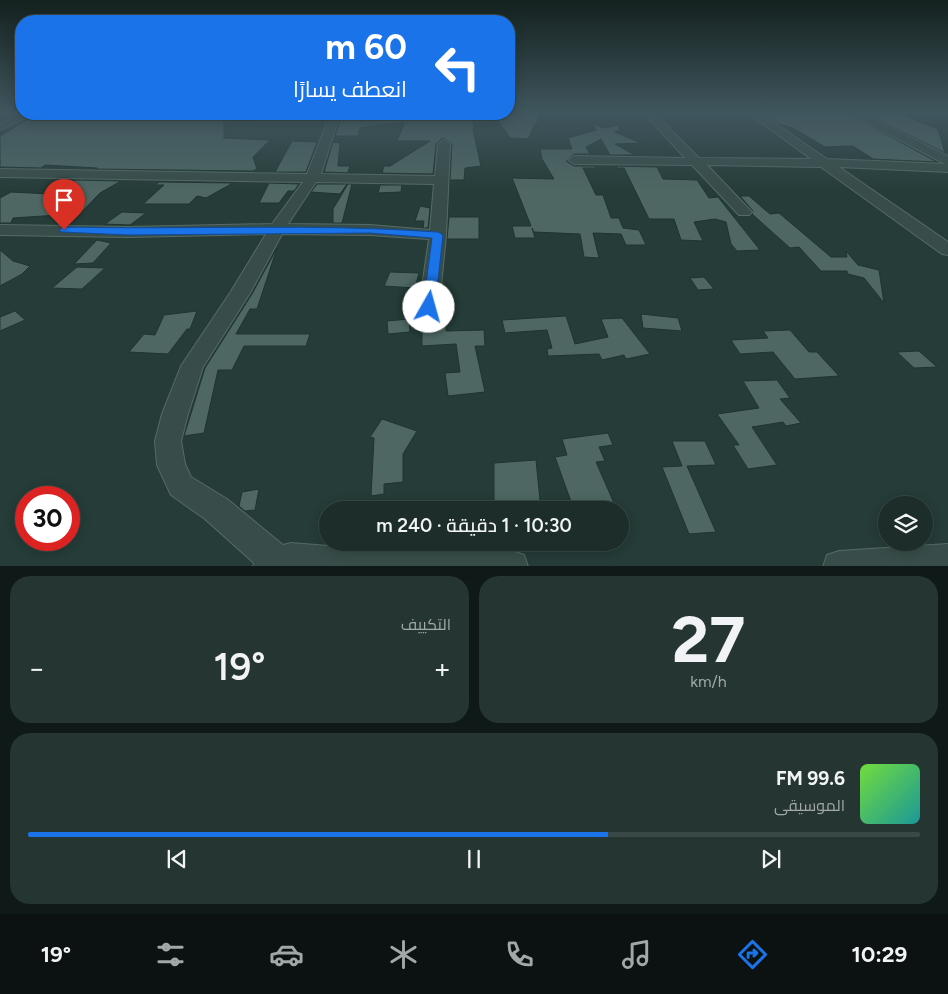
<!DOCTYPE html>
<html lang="ar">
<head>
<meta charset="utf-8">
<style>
	:root { --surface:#1c2d2a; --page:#253532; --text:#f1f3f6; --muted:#a0a8a8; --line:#3a4947; --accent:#1a73e8 }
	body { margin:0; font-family:Figtree,Cairo,sans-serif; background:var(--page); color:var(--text); direction:rtl; height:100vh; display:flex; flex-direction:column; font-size:19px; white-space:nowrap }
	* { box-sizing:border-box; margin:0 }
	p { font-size:16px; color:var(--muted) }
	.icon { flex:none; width:28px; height:28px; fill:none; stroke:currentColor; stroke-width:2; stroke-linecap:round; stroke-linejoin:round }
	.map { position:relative; height:566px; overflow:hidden; direction:ltr }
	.details { display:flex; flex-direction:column; gap:10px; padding:10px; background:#0f1917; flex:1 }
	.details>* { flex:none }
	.guide { position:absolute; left:15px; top:15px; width:500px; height:105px; border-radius:20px; box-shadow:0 2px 12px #0003,0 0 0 1px var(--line); direction:rtl; background:#1a73e8; color:#fff; overflow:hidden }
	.controls { position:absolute; left:878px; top:496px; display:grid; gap:10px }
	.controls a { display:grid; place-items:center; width:55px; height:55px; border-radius:50%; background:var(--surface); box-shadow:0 2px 12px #0003,0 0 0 1px var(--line); font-size:25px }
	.speed { position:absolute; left:15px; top:486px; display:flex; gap:10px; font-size:25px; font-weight:700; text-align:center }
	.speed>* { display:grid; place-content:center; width:65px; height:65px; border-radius:50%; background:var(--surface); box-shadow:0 2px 12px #0003,0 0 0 1px var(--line); line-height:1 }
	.speed .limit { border:8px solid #d22; background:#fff; color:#111 }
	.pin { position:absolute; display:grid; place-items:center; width:42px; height:42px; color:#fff; margin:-51px -21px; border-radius:50% 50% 50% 0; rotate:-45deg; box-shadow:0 0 5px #0007 }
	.pin .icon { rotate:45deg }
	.me { position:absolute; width:55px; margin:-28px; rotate:7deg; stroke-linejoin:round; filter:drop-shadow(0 0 4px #0008) }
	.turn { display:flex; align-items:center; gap:18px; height:105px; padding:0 25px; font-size:22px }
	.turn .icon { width:65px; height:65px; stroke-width:2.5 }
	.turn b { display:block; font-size:35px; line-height:42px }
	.big { font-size:38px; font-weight:600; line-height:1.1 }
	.details .card { flex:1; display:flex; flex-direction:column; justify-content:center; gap:8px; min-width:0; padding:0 18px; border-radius:20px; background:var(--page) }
	.details .dial { align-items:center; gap:0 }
	.dial b { font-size:65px; line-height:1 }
	.song { display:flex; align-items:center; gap:15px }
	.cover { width:60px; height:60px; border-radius:8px; background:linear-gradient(135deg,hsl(100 70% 55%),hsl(180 70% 35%)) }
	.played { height:5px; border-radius:2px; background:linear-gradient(90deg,var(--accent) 65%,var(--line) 65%) }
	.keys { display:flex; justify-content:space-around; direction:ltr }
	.heat { display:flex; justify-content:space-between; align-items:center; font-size:28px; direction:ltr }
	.details .tiles { flex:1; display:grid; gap:10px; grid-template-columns:1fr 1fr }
	.card:last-child { grid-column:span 2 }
	.trip { position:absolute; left:319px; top:501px; width:310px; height:50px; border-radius:25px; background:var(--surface); box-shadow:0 2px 12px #0003,0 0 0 1px var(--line); font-weight:600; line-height:50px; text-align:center; direction:rtl }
	.menu { display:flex; height:80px; justify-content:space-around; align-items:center; background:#0b1211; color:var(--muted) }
	.menu .icon { width:35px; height:35px }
	.menu .current { color:var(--accent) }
	.menu b { font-size:22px; color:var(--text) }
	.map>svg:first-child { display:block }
</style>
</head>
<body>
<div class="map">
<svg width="948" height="567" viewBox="0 0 948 567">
	<rect width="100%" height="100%" fill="#253c38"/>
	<g fill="#4e6763" stroke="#1f3430">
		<path d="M515,112H540L537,124H535L528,139L510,138L497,119Z"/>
		<path d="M761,112H845L937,162L873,159L853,146L825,147L793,128L779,124Z"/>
		<path d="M862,112H895L938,129L945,153Z"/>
		<path d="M37,114H128L122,119L183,114H224V138L270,140L253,157L257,169L253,171L95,169L97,168L45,165L41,168L0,167V136Z"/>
		<path d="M336,114L407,115V118L409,114H472L474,130H473L481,166L465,168L464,180H450L452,144L443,138L436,144L433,174L382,173L384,166H390L430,141H397L405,122L360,128L358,136H335L340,121L335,116Z"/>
		<path d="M592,123L604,128L618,125L620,130L615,132L641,143L615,144L635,155H610L601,139L586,147L590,154H574L566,161L574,166H595L596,168H583L596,195H603L611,218H619L623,228L639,230L646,245H626L621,234L593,233L599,258L584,257L580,234L534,232L532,228L535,238H515L512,226H531L512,178L554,179L542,159L540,149H572L568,138L596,130Z"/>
		<path d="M292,141L317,142L306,172H275Z"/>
		<path d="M333,142L340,143L338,166H350L348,172L354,173L324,172Z"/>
		<path d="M616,166L657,167L663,179L697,180L709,198L718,197L760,250L737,251L731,244L726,222L715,219L694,222L703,241L681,240L674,219H649L624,168H617Z"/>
		<path d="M75,180L121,181L100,193L76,218L53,220L58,215L13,218L11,223H0V198L11,192L50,194Z"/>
		<path d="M159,182L233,183L206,198L197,196L189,204H143L164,185H155Z"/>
		<path d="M269,183L299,184L294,191H288L279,203H259Z"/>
		<path d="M317,184H347L340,194L311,192Z"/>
		<path d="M348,184H352L342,223H333V209Z"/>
		<path d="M380,185H402L401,192L378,193Z"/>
		<path d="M740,196H749L770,214L779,213L831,257H847L846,251L858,265L879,270L884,303L864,278L848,274L847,271H821L799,247L790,248L752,214L753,211Z"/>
		<path d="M420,206L430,208L428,228H423L424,221H415Z"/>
		<path d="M122,212L146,213L130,225L105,224Z"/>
		<path d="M449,217H479V239H447Z"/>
		<path d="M97,240L111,243L93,263L74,264Z"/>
		<path d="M277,248L257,309H250L236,334H310L306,346H244L232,370H218L204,433L184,436L205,368L252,294Z"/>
		<path d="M0,250L13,261L30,266L22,274L0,286Z"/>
		<path d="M77,267L105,268L82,289L52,288Z"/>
		<path d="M390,272L419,273L415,288L384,286Z"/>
		<path d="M704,277L714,289L698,290L690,278Z"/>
		<path d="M15,311L25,320L0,331V317Z"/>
		<path d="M197,311L190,329H187L168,354L129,352L144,334L155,335L164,315Z"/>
		<path d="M641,314L678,318L682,331L643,328Z"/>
		<path d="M566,316L575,344L608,337L601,319L622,318L650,354L626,359L624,355L602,360L599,354L548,356L547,349L552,348L547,330L505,333L502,320Z"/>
		<path d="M409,319L410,332L388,334L387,321Z"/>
		<path d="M446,327V331L484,330L485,346H475L485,392L448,396L445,373L460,372L456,344L422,346V328Z"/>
		<path d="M790,330L809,352H817L839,376L795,379L773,352L740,354L731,340L768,338L763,331Z"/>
		<path d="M919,351L937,367L914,368L897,352Z"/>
		<path d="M777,380L790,398L780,399L801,423L786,426L783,422L752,427L777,465L748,469L733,445H739L717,414L759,408L743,381Z"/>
		<path d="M382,419L417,431L403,454V482L384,484V494L371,496L374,438L370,437Z"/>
		<path d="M608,433L613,445L599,447L605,461L596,462L617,510H574L555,457L567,455L562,439Z"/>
		<path d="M672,441H705L716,465L687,466L716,532L689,534L662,467L682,466Z"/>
		<path d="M536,460L541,510H494V463Z"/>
		<path d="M259,489L255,510L245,511L239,506L242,492Z"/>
	</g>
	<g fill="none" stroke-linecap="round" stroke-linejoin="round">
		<g stroke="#566b67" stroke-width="2">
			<g id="minor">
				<path d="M643,112H653L699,158L811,159L747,112H758L827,159L945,164L847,112H859L948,156V172L839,167L948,242V255L942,254L821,167L707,165L749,209L752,212L749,215H739L692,165L574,164L568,160L574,156L685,158Z"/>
				<path d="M21,113L33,114L0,130V123Z"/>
				<path d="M333,117L338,120L321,174L435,176L438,144L444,140L450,144L446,235L439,307L436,311L429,313L422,311L419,307L429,239L370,235L282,234L250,293L203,367L188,414L181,441L185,464L191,477L227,499L283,545L291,543L328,546L512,551L524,555L528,567H253L254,563L205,519L171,495L157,465L155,441L162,414L181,366L230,293L266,234L129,237L0,235V225L129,227L272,224L303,182L0,177V169L307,174L328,120ZM316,182L434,184L430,230L370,225L288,224Z"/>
				<path d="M948,544V567H823L827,555L839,551Z"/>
			</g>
		</g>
		<use href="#minor" fill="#384d49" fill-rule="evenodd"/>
	</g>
	<linearGradient id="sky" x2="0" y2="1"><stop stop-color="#14211f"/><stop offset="0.59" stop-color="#40565e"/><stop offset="1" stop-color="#40565e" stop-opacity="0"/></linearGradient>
	<rect width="948" height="191" fill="url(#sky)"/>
	<path fill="#1a73e8" stroke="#114b97" d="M64,227C189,230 313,223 438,232L443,235L435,307L429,311L423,307L432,238L370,233L129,235L61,232L59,230Z"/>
</svg>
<div class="controls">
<a><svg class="icon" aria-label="layers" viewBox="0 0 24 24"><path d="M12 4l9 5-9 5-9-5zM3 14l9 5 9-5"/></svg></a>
</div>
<div class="speed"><div class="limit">30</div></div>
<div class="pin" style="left:64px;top:230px;background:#d93025"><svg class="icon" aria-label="arrive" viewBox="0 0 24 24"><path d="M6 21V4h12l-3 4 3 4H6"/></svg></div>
<svg class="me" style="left:429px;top:307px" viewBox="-20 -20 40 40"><circle r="19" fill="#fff"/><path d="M0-13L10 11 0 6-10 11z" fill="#1a73e8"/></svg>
<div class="trip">10:30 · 1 دقيقة · 240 m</div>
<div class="guide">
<div class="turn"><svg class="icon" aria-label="left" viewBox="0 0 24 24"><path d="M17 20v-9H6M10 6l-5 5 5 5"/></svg><div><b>60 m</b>انعطف يسارًا</div></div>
</div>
</div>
<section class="details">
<div class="tiles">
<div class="card dial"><b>27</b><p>km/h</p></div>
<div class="card"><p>التكييف</p>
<div class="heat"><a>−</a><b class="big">19°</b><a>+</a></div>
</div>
<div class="card">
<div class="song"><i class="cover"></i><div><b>99.6 FM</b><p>الموسيقى</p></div></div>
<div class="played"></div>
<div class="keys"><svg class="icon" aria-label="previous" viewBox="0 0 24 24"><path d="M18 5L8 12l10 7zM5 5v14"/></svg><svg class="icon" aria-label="pause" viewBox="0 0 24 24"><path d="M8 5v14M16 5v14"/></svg><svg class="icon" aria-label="next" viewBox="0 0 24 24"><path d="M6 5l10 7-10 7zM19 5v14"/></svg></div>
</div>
</div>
</section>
<nav class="menu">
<b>10:29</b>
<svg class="icon current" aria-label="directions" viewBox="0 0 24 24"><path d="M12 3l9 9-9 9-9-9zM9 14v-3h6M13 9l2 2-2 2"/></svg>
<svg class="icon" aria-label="music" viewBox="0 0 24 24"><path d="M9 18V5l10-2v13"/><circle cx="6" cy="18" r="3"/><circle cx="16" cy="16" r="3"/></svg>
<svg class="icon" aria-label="phone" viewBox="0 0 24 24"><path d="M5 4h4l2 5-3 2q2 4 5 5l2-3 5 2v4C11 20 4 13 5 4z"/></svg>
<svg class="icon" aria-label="climate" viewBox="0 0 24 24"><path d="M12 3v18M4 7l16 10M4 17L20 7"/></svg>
<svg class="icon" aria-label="car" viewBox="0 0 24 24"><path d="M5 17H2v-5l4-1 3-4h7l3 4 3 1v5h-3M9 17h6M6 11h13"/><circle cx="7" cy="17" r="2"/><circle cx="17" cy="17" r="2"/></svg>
<svg class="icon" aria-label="filters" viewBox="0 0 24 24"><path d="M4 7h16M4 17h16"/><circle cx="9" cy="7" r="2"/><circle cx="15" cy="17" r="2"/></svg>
<b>19°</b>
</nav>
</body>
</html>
